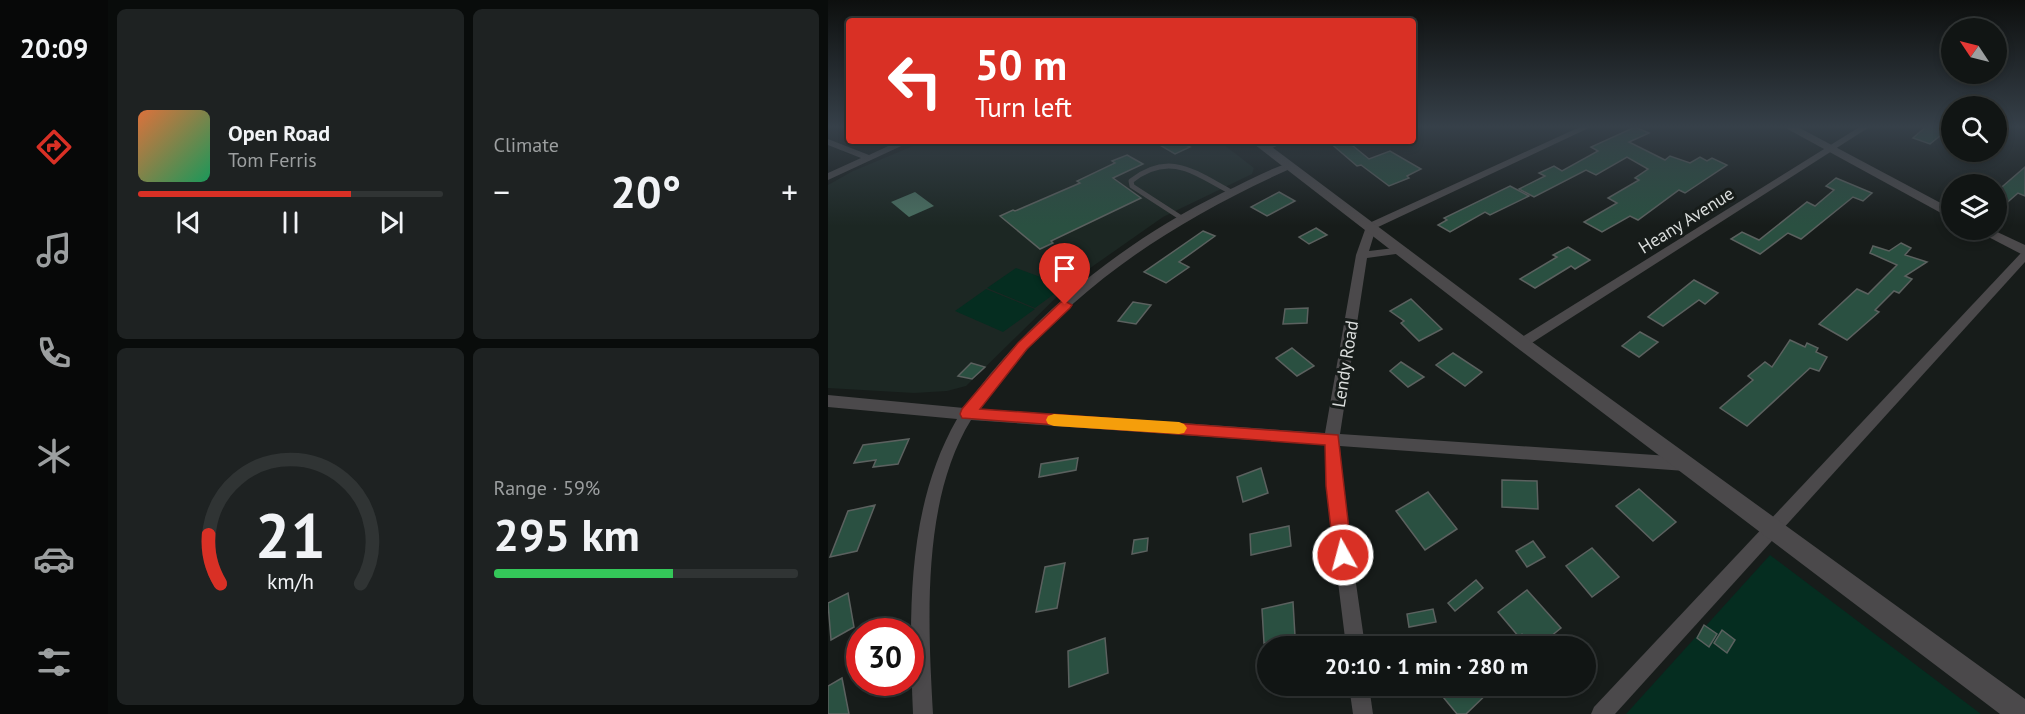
<!DOCTYPE html>
<html lang="en">
<head>
<meta charset="utf-8">
<style>
	:root { --surface:#111514; --page:#1e2222; --text:#f1f3f6; --muted:#9c9fa0; --line:#303434; --accent:#d93025 }
	body { margin:0; font-family:"PT Sans",sans-serif; background:var(--page); color:var(--text); height:100vh; display:flex; flex-direction:column; font-size:22px; white-space:nowrap }
	* { box-sizing:border-box; margin:0 }
	p { font-size:20px; color:var(--muted) }
	.icon { flex:none; width:33px; height:33px; fill:none; stroke:currentColor; stroke-width:2; stroke-linecap:round; stroke-linejoin:round }
	.map { position:relative; flex:1; overflow:hidden }
	.side { display:flex; flex-direction:column; gap:9px; padding:9px; background:#090c0b; width:720px }
	.side>* { flex:none }
	.guide { position:absolute; left:18px; top:18px; width:570px; height:126px; border-radius:6px; box-shadow:0 3px 9px #0003,0 0 0 2px var(--line); background:#d93025; color:#fff; overflow:hidden }
	.needle { width:39px; rotate:305deg }
	.buttons { position:absolute; left:1113px; top:18px; display:grid; gap:12px }
	.buttons a { display:grid; place-items:center; width:66px; height:66px; border-radius:50%; background:var(--surface); box-shadow:0 3px 9px #0003,0 0 0 2px var(--line); font-size:30px }
	.speed { position:absolute; left:18px; top:618px; display:flex; gap:12px; font-size:30px; font-weight:700; text-align:center }
	.speed>* { display:grid; place-content:center; width:78px; height:78px; border-radius:50%; background:var(--surface); box-shadow:0 3px 9px #0003,0 0 0 2px var(--line); line-height:1 }
	.speed .limit { border:9px solid #d22; background:#fff; color:#111 }
	.pin { position:absolute; display:grid; place-items:center; width:51px; height:51px; color:#fff; margin:-62px -26px; border-radius:50% 50% 50% 0; rotate:-45deg; box-shadow:0 0 6px #0007 }
	.pin .icon { rotate:45deg }
	.me { position:absolute; width:66px; margin:-33px; rotate:353deg; stroke-linejoin:round; filter:drop-shadow(0 0 4px #0008) }
	.turn { display:flex; align-items:center; gap:21px; height:126px; padding:0 30px; font-size:27px }
	.turn .icon { width:78px; height:78px; stroke-width:2.5 }
	.turn b { display:block; font-size:42px; line-height:51px }
	.big { font-size:45px; font-weight:600; line-height:1.1 }
	.side .tile { flex:1; display:flex; flex-direction:column; justify-content:center; gap:9px; min-width:0; padding:0 21px; border-radius:9px; background:var(--page) }
	.side .dial { align-items:center; gap:0 }
	.dial svg { height:156px; overflow:visible; fill:none; stroke:var(--line); stroke-width:7; stroke-linecap:round; text-anchor:middle }
	.dial text { fill:var(--text); stroke:none }
	.song { display:flex; align-items:center; gap:18px }
	.cover { width:72px; height:72px; border-radius:9px; background:linear-gradient(135deg,hsl(20 70% 55%),hsl(150 70% 35%)) }
	.played { height:6px; border-radius:3px; background:linear-gradient(90deg,var(--accent) 70%,var(--line) 70%) }
	.keys { display:flex; justify-content:space-around; direction:ltr }
	.heat { display:flex; justify-content:space-between; align-items:center; font-size:33px; direction:ltr }
	.charge { height:9px; border-radius:4px; background:linear-gradient(90deg,#34c759 59%,var(--line) 0) }
	.side .tiles { flex:1; display:grid; gap:9px; grid-template-columns:repeat(2,1fr) }
	.trip { position:absolute; left:429px; top:636px; width:339px; height:60px; border-radius:30px; background:var(--surface); box-shadow:0 3px 9px #0003,0 0 0 2px var(--line); font-weight:600; line-height:60px; text-align:center }
	main { display:flex; flex:1; min-height:0 }
	.tabs { display:flex; flex-direction:column; width:108px; justify-content:space-around; align-items:center; background:#070808; color:var(--muted) }
	.tabs .icon { width:42px; height:42px }
	.tabs .selected { color:var(--accent) }
	.tabs b { font-size:27px; color:var(--text) }
	.map>svg:first-child { display:block }
</style>
</head>
<body>
<main>
<nav class="tabs">
<b>20:09</b>
<svg class="icon selected" aria-label="directions" viewBox="0 0 24 24"><path d="M12 3l9 9-9 9-9-9zM9 14v-3h6M13 9l2 2-2 2"/></svg>
<svg class="icon" aria-label="music" viewBox="0 0 24 24"><path d="M9 18V5l10-2v13"/><circle cx="6" cy="18" r="3"/><circle cx="16" cy="16" r="3"/></svg>
<svg class="icon" aria-label="phone" viewBox="0 0 24 24"><path d="M5 4h4l2 5-3 2q2 4 5 5l2-3 5 2v4C11 20 4 13 5 4z"/></svg>
<svg class="icon" aria-label="climate" viewBox="0 0 24 24"><path d="M12 3v18M4 7l16 10M4 17L20 7"/></svg>
<svg class="icon" aria-label="car" viewBox="0 0 24 24"><path d="M5 17H2v-5l4-1 3-4h7l3 4 3 1v5h-3M9 17h6M6 11h13"/><circle cx="7" cy="17" r="2"/><circle cx="17" cy="17" r="2"/></svg>
<svg class="icon" aria-label="filters" viewBox="0 0 24 24"><path d="M4 7h16M4 17h16"/><circle cx="9" cy="7" r="2"/><circle cx="15" cy="17" r="2"/></svg>
</nav>
<section class="side">
<div class="tiles">
<div class="tile">
<div class="song"><i class="cover"></i><div><b>Open Road</b><p>Tom Ferris</p></div></div>
<div class="played"></div>
<div class="keys"><svg class="icon" aria-label="previous" viewBox="0 0 24 24"><path d="M18 5L8 12l10 7zM5 5v14"/></svg><svg class="icon" aria-label="pause" viewBox="0 0 24 24"><path d="M8 5v14M16 5v14"/></svg><svg class="icon" aria-label="next" viewBox="0 0 24 24"><path d="M6 5l10 7-10 7zM19 5v14"/></svg></div>
</div>
<div class="tile"><p>Climate</p>
<div class="heat"><a>−</a><b class="big">20°</b><a>+</a></div>
</div>
<div class="tile dial"><svg viewBox="0 0 100 80">
<path d="M14 69A42 42 0 1 1 86 69"/>
<path d="M14 69A42 42 0 0 1 8 44" stroke="#d93025"/>
<text x="50" y="56" font-size="32" font-weight="700">21</text>
<text x="50" y="72" font-size="11">km/h</text>
</svg></div>
<div class="tile"><p>Range · 59%</p><b class="big">295 km</b><div class="charge"></div></div>
</div>
</section>
<div class="map">
<svg width="1197" height="714" viewBox="0 0 1197 714">
	<rect width="100%" height="100%" fill="#171c1a"/>
	<path fill="#1c2723" d="M97,141H391L426,168L424,174L335,217L248,278L138,386L119,391L86,393L0,388V185L25,171Z"/>
	<g fill="#052d20">
		<path d="M188,268L237,286L207,308L159,288Z"/>
		<path d="M158,289L207,309L175,332L127,311Z"/>
		<path d="M942,555L1153,714H798Z"/>
	</g>
	<path fill="#4a7061" d="M87,192L106,206L81,217L63,202Z"/>
	<g fill="#2a5041" stroke="#5b615f" stroke-width="1.5">
		<path d="M1099,126H1124L1102,144L1085,138Z"/>
		<path d="M807,127L821,133L801,142L837,160L842,156L862,163L872,157L879,161L884,158L899,165L857,193L851,190L810,220L802,216L774,232L756,222L789,203L780,198L811,180L807,178L820,169L799,157L768,175L758,170L706,197L691,189L717,176L711,173L726,166L734,171L770,151L763,147Z"/>
		<path d="M325,141H350L362,147L347,154Z"/>
		<path d="M500,141H519L541,159L562,151L593,169L579,176L581,178L561,186L533,165L529,166Z"/>
		<path d="M299,155L315,164L285,178L313,198L223,241L225,243L212,249L172,216L185,210L187,211L252,183L249,181L287,163L284,161Z"/>
		<path d="M1197,167V196L1190,193L1168,212V192Z"/>
		<path d="M1008,178L1044,193L1035,201L1025,197L973,239L960,233L932,254L903,239L914,232L931,240L979,202L987,206L1006,190L998,186Z"/>
		<path d="M682,186L701,196L662,215L657,212L622,232L610,225L619,220L616,218Z"/>
		<path d="M451,192L467,201L439,216L423,207Z"/>
		<path d="M488,228L499,235L481,244L471,237Z"/>
		<path d="M375,231L387,236L351,262L361,267L338,283L316,272Z"/>
		<path d="M1073,243L1083,248L1077,255L1099,262L1077,276L1084,279L1071,293L1066,291L1047,310L1051,312L1019,340L991,324L1029,289L1040,294L1069,265L1042,253L1045,246L1061,251Z"/>
		<path d="M740,247L762,260L747,269L743,266L707,288L692,279L729,257L725,255Z"/>
		<path d="M866,280L890,293L877,304L871,300L835,326L820,317Z"/>
		<path d="M583,299L614,329L591,341L573,323L576,321L562,311Z"/>
		<path d="M305,302L323,305L308,324L290,321Z"/>
		<path d="M480,308L479,323L455,324L457,309Z"/>
		<path d="M812,332L830,342L811,357L794,346Z"/>
		<path d="M962,340L977,347L979,343L990,348L988,352L999,357L991,371L982,368L919,426L892,408L925,380L920,376L937,362L944,367Z"/>
		<path d="M464,348L486,366L469,376L448,358Z"/>
		<path d="M625,353L654,372L637,386L608,365Z"/>
		<path d="M573,362L596,377L580,387L562,371Z"/>
		<path d="M143,363L157,367L144,379L130,376Z"/>
		<path d="M81,439L70,464L45,467L48,460L26,463L35,445Z"/>
		<path d="M250,458L248,470L211,477L213,464Z"/>
		<path d="M433,468L440,493L415,502L409,477Z"/>
		<path d="M674,480L709,481L710,509L674,507Z"/>
		<path d="M811,489L848,522L825,541L788,506Z"/>
		<path d="M600,492L629,529L597,550L568,511Z"/>
		<path d="M47,505L29,551L2,557L20,511Z"/>
		<path d="M461,526L463,546L423,555L422,534Z"/>
		<path d="M320,538L319,551L304,554L306,540Z"/>
		<path d="M705,541L717,557L699,567L688,551Z"/>
		<path d="M764,548L791,577L764,597L738,566Z"/>
		<path d="M237,563L229,608L208,612L217,567Z"/>
		<path d="M648,580L655,588L627,611L620,603Z"/>
		<path d="M699,590L733,628L711,646H704L694,634L691,637L670,612Z"/>
		<path d="M20,593L26,627L3,640L0,603Z"/>
		<path d="M465,602L467,636L436,643L434,609Z"/>
		<path d="M605,609L608,622L581,627L579,614Z"/>
		<path d="M876,625L889,634L881,647L869,638Z"/>
		<path d="M894,630L907,640L899,653L886,643Z"/>
		<path d="M277,638L280,673L241,687L240,651Z"/>
		<path d="M14,678L21,714H0V686Z"/>
		<path d="M606,686H667L638,714H629Z"/>
	</g>
	<g fill="none" stroke-linecap="round" stroke-linejoin="round">
		<path stroke="#4b494b" stroke-width="5" d="M355,219L304,186L303,181C341,151 366,172 403,192"/>
		<g fill="#4b494b" fill-rule="evenodd">
			<path d="M754,126H765L548,228L541,251L575,247L581,250L575,253L539,258L512,434L857,457L863,459L865,464L863,469L857,471L512,446L514,486L537,646H518L498,486L497,445L143,420C93,501 100,623 105,714H85C81,615 78,508 129,419L0,407V395L136,408C202,316 293,243 394,193C416,183 438,170 461,163L464,164V168C337,225 233,294 151,409L497,433L528,255L539,224Z"/>
			<path d="M1033,126H1043L699,346H689L687,343L689,340Z"/>
			<path d="M0,139L41,155L71,141H84L0,180V173L33,158L0,145Z"/>
			<path d="M447,141H460L440,150L432,148Z"/>
			<path d="M1197,251V262L787,714H763L766,707L1193,253Z"/>
			<path d="M521,686H541L545,714H525Z"/>
		</g>
		<g fill="#4b494b" fill-rule="evenodd">
			<path d="M954,126H968L1124,209V219Z"/>
			<path d="M422,141H436L700,339L1197,699V714H1172L688,347Z"/>
			<path d="M1147,230H1165L1197,245V256Z"/>
		</g>
	</g>
	<linearGradient id="sky" x2="0" y2="1"><stop stop-color="#0d0f0e"/><stop offset="0.56" stop-color="#364049"/><stop offset="1" stop-color="#364049" stop-opacity="0"/></linearGradient>
	<rect width="1197" height="226" fill="url(#sky)"/>
	<path fill="#d93025" stroke="#8d1f18" stroke-width="1.5" d="M237,301L244,305L242,308L199,349L152,409L510,435L524,555L521,560L515,563L509,560L506,555L498,486L497,445L134,418L132,414L134,409L190,343L233,302Z"/>
	<path fill="#f59e0b" d="M226,414L351,422L356,424L359,428L356,433L351,434L226,426L220,424L218,420L220,416Z"/>
	<g text-anchor="middle" dominant-baseline="central" stroke-width="6" stroke-linejoin="round" paint-order="stroke">
		<g font-size="18" fill="#dadddc" stroke="#171c1a">
			<text transform="translate(858 220) rotate(-32)">Heany Avenue</text>
			<text transform="translate(517 364) rotate(-81)">Lendy Road</text>
		</g>
	</g>
</svg>
<div class="buttons">
<a><svg class="needle" viewBox="-14 -14 28 28"><path d="M0-13l5 13h-10z" fill="#e53935"/><path d="M0 13l5-13h-10z" fill="#9c9fa0"/></svg></a>
<a><svg class="icon" aria-label="search" viewBox="0 0 24 24"><circle cx="10" cy="10" r="6"/><path d="M15 15l6 6"/></svg></a>
<a><svg class="icon" aria-label="layers" viewBox="0 0 24 24"><path d="M12 4l9 5-9 5-9-5zM3 14l9 5 9-5"/></svg></a>
</div>
<div class="speed"><div class="limit">30</div></div>
<div class="pin" style="left:237px;top:305px;background:#d93025"><svg class="icon" aria-label="arrive" viewBox="0 0 24 24"><path d="M6 21V4h12l-3 4 3 4H6"/></svg></div>
<svg class="me" style="left:515px;top:555px" viewBox="-20 -20 40 40"><circle r="17" fill="#d93025" stroke="#fff" stroke-width="3"/><path d="M0-11L8 9 0 5-8 9z" fill="#fff"/></svg>
<div class="trip">20:10 · 1 min · 280 m</div>
<div class="guide">
<div class="turn"><svg class="icon" aria-label="left" viewBox="0 0 24 24"><path d="M17 20v-9H6M10 6l-5 5 5 5"/></svg><div><b>50 m</b>Turn left</div></div>
</div>
</div>
</main>
</body>
</html>
